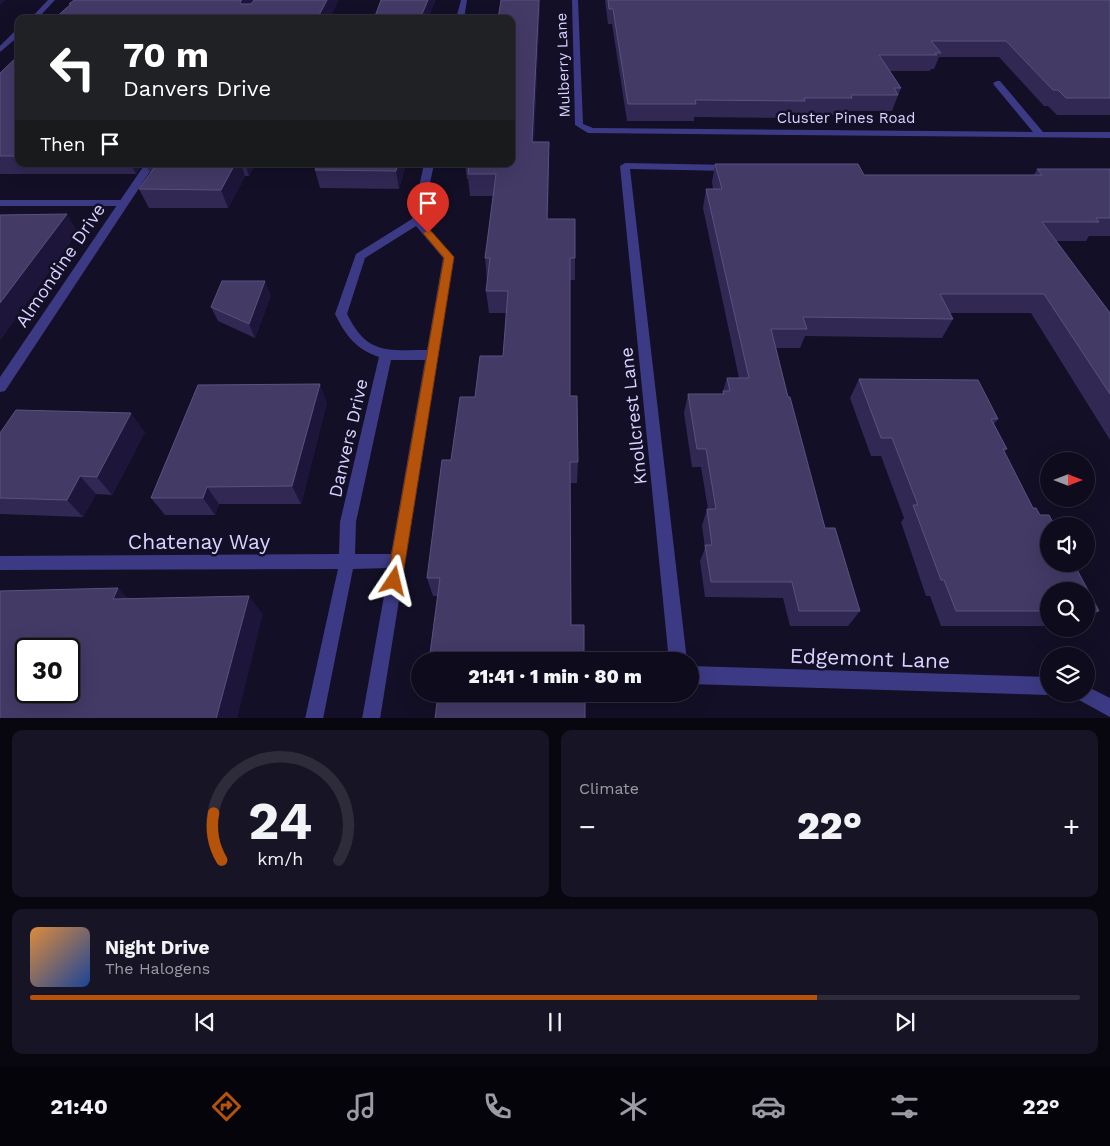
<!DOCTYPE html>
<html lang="en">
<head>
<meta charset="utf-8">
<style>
	:root { --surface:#0e0b1c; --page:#171425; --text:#f1f3f6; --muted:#9b9ba3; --line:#2e2b3b; --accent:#b45309 }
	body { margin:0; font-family:"Work Sans",sans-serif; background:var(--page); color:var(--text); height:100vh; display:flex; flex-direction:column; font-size:19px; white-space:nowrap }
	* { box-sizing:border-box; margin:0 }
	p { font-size:16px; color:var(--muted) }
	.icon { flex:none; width:28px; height:28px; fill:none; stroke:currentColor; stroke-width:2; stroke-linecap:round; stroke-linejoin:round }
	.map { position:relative; height:718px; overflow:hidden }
	.sheet { display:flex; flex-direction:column; gap:12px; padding:12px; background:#08060f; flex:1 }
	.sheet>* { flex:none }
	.guide { position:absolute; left:15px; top:15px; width:500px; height:152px; border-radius:10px; box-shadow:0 5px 20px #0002,0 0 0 1px var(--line); background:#202124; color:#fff; overflow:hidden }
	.needle { width:32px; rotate:90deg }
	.fabs { position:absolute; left:1040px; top:452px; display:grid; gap:10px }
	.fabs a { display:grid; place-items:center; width:55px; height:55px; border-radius:50%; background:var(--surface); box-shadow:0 5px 20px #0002,0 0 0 1px var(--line); font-size:25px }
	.speed { position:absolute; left:15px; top:638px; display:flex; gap:10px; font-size:25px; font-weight:700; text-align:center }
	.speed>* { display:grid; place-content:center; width:65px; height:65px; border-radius:50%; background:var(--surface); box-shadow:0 5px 20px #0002,0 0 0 1px var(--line); line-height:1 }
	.speed .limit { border:2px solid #111; border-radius:8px; background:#fff; color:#111 }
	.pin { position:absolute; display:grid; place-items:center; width:42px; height:42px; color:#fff; margin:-51px -21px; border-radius:50% 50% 50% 0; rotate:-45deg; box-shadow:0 0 5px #0007 }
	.pin .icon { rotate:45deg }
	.me { position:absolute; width:55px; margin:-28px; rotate:10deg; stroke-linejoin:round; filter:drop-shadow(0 0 4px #0008) }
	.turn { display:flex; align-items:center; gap:18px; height:105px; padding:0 25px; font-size:22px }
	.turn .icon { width:65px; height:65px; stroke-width:2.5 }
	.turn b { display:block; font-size:35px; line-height:42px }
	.then { display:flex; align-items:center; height:48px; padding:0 25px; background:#0003; gap:10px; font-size:19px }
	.big { font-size:38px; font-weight:800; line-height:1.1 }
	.sheet .tile { flex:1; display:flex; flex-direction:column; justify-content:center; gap:8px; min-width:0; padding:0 18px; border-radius:10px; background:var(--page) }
	.sheet .dial { align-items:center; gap:0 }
	.dial svg { height:130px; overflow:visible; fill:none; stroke:var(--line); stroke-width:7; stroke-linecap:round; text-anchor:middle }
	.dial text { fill:var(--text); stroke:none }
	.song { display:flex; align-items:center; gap:15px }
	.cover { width:60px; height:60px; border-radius:8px; background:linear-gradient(135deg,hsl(30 70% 55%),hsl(220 70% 35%)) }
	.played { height:5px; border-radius:2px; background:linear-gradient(90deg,var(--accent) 75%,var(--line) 75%) }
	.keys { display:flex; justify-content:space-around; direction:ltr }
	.heat { display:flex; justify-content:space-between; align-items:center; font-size:28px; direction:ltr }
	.sheet .tiles { flex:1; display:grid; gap:12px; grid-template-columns:1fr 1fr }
	.tile:last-child { grid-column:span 2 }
	.trip { position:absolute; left:411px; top:652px; width:288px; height:50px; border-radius:25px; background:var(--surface); box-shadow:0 5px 20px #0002,0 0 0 1px var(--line); font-weight:800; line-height:50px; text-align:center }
	.tabs { display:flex; height:80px; justify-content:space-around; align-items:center; background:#06040b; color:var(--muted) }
	.tabs .icon { width:35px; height:35px }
	.tabs .current { color:var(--accent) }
	.tabs b { font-size:22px; color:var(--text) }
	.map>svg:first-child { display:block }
</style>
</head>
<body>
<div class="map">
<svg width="1110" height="719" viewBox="0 0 1110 719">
	<rect width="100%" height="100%" fill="#130f26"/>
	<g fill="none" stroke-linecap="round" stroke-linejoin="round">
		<path fill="#3d3a85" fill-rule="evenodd" d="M0,200H122L127,203L122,206H0Z"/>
		<g fill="#3d3a85" fill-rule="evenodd">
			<path d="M48,0H55L37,19H30Z"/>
			<path d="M461,0H467L464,19H456Z"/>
			<path d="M572,0H578L583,124L593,128L1033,132L994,85L993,83L997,81H1000L1043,132H1110V138L588,133L575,125Z"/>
			<path d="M16,30H19V36L0,52V46Z"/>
			<path d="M625,163L731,165L736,168L731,171L630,169L687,661H669L620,166Z"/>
			<path d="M145,164H155L5,391L0,392V377Z"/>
			<path d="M424,164H434L422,221L454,257L380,719H362L389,568L353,569L323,719H305L338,569L0,570V556L339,554L340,522L379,357C356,349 346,336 335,314L356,254L412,219ZM416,226L443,258L427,350C387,350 367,355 347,314L365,258ZM391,360H425L391,554H355L356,522Z"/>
			<path d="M690,666L1049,677V694H1052L1049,695L690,684Z"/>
			<path d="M1086,686L1110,698V717L1079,700L1076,694H1086Z"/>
		</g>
	</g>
	<g fill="#312854">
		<path d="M540,0L534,142L549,163L548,219L575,258V280H570V396L578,462L577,483H570L571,625L584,661L438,596H433L427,578L451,460L475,397L503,356L506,313H489L486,291L488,281H487L485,258L493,196H470L468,179H467L465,164H511Z"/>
		<path d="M605,0H1110V115H1057L1048,106H1044L999,57H939L934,69H931L930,71H890L901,88L892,111H848L847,115H801V118L694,117V121H627L612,24H608Z"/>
		<path d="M19,55V164H143L136,174H0V73Z"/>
		<path d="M145,164H255L249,176H245L228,208H149L139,189L150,173Z"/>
		<path d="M406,164L399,189L320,188L315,170Z"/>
		<path d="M715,164L864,175H1034L1037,169H1110V236H1089L1086,241H1056L1110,313V440L1031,313H950L953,319L942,338L805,336L800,348H776L788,397L825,528L860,611L848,626H790L783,598L705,597L700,561L705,548L702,526L707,509H708L701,467H692L684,413L688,394H722L727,378H739L703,208L706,189H713L712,182Z"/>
		<path d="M271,295L255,338L218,321L211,307Z"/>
		<path d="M859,379L998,419L994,424L1007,449L1004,452L1033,508L1040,515L1099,611L1086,620V591H1049V626H941L930,596H926L901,522L904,518L881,456H871L850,398Z"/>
		<path d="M327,402L301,504H219L215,515H165L151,498Z"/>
		<path d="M145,432L112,495L96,494L83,517L0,514V433Z"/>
	</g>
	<g fill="#1d163a">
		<path d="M0,0H6L0,5Z"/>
		<path d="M242,0H259L246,19L240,2Z"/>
		<path d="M327,0H339L330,19H317Z"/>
		<path d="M428,0H436L428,19H420Z"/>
		<path d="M539,0H540L533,163L532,142Z"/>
		<path d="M549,142V163L547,241V219Z"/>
		<path d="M131,164H143L136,174Z"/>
		<path d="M235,164H241L245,176L228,208L221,190Z"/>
		<path d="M245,164H255L249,176Z"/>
		<path d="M398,164H406L399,189L396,171Z"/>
		<path d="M67,214L78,232L0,341V303Z"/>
		<path d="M265,281L271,295L255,338L249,324Z"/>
		<path d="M320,384L327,402L301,504L292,486Z"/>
		<path d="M131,413L145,432L112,495L97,477Z"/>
		<path d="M80,476L96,494L83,517L67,500Z"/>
		<path d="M207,487L219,504L215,515L203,498Z"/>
		<path d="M118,588L137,607L113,599Z"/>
		<path d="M249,596L263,614L237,719H216Z"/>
	</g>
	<g fill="#433a66" stroke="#5a527e" fill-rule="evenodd">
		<path d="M74,0H242L240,2L241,4H251L254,0H327L317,19H54L71,4H69Z"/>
		<path d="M381,0H428L420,19H374Z"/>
		<path d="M501,0H539L532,142H549L547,219H575V258H570V396H577L578,462H570L571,625H584V661H429L440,578H427L442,460H451L460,397H475L480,356H503L508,291H486L490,258H485L496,174H468L469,164H511V19H498Z"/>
		<path d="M608,0H1110V98H1066L1058,90H1053L1006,41H931L941,53H935L937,55H879L901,88H894L898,95H851L852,98H804L805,101L695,100L696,104H628L613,9H609Z"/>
		<path d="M19,55V156H0V73Z"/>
		<path d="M157,164H235L221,190L139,189Z"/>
		<path d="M318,164H398L396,171L315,170Z"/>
		<path d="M715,164H858L864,175H1042L1037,169H1110V218H1096L1099,222H1042L1110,313V394L1044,294H940L953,319L803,317L807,329H771L788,397H790L825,528H835L860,611H799L792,582H711L705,545H712L707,509H716L706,449H697L688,394H724L723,391H730L727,378H749L706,189H722Z"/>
		<path d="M67,214L0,303V215Z"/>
		<path d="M222,281H265L249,324L211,307Z"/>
		<path d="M859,379L978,380L998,419H991L1007,449H1003L1033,508H1036L1040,515H1049L1055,526H1049V564H1074L1099,611H1086V591H1049V611H956L944,580H941L913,505H918L892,438H881Z"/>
		<path d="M320,384L292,486L207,487L203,498H151L198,385Z"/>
		<path d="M16,410L131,413L97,477L80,476L67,500L0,498V433Z"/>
		<path d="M118,588L113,599L249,596L216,719H0V591ZM26,649H69V691H26Z"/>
		<path d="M438,694H585V719H435Z"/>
	</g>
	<path fill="#b45309" stroke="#753606" d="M428,230L431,231L454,257L402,581L399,586L394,588L389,586L387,581L444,258L423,233Z"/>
	<g text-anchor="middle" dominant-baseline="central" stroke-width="5" stroke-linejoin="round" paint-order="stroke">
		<g font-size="15" fill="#d9d4ff" stroke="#130f26">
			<text transform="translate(563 65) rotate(-92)">Mulberry Lane</text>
			<text x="846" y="118">Cluster Pines Road</text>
		</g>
		<g font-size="18" fill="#d9d4ff" stroke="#130f26">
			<text transform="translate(60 265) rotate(-56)">Almondine Drive</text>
			<text transform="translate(633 416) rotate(-96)">Knollcrest Lane</text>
			<text transform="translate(348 438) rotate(-77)">Danvers Drive</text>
		</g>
		<g font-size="21" fill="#d9d4ff" stroke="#130f26">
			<text x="199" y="541">Chatenay Way</text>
			<text transform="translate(870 658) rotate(2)">Edgemont Lane</text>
		</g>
	</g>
</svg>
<div class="fabs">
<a><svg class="needle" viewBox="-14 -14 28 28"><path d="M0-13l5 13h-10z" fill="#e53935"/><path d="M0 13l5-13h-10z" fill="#9b9ba3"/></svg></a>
<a><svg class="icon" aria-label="sound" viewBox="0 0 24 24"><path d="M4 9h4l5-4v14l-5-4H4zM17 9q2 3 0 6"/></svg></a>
<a><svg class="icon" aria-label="search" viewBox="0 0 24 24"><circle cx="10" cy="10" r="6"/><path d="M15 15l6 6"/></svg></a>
<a><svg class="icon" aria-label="layers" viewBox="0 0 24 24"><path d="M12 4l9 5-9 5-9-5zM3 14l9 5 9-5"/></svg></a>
</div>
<div class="speed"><div class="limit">30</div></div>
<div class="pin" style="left:428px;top:233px;background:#d93025"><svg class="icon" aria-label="arrive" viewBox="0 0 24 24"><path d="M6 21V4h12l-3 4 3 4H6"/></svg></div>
<svg class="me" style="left:394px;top:581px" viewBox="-20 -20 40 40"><path d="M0-17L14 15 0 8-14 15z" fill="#b45309" stroke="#fff" stroke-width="4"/></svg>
<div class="trip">21:41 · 1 min · 80 m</div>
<div class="guide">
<div class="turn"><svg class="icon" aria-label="left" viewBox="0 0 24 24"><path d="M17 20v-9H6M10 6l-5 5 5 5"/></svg><div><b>70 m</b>Danvers Drive</div></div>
<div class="then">Then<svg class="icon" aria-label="arrive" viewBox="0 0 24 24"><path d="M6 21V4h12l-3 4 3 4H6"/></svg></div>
</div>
</div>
<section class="sheet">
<div class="tiles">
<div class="tile dial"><svg viewBox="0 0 100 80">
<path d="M14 69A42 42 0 1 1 86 69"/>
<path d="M14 69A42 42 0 0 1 9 40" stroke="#b45309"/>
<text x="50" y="56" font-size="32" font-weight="700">24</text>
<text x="50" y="72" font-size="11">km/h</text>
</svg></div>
<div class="tile"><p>Climate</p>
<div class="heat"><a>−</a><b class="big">22°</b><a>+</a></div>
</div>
<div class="tile">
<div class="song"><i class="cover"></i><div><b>Night Drive</b><p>The Halogens</p></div></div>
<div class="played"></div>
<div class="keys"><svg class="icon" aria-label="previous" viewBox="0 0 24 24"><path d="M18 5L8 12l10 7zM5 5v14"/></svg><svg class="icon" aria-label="pause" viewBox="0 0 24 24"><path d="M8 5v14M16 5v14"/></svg><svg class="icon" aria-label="next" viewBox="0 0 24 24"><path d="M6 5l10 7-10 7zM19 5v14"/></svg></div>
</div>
</div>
</section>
<nav class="tabs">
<b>21:40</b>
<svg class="icon current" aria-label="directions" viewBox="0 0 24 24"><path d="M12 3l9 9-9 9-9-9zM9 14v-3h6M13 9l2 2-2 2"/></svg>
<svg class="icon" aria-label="music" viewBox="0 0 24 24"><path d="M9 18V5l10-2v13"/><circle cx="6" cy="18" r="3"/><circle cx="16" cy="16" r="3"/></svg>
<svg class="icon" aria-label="phone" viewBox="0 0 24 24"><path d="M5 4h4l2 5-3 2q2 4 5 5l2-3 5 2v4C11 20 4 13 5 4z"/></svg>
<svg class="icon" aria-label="climate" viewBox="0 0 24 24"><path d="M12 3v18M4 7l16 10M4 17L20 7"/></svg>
<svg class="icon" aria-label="car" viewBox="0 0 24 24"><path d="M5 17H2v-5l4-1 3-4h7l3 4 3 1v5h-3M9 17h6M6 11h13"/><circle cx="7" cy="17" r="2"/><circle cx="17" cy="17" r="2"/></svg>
<svg class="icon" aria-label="filters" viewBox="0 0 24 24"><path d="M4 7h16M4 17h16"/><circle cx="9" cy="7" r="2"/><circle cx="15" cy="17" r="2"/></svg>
<b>22°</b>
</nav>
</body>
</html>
